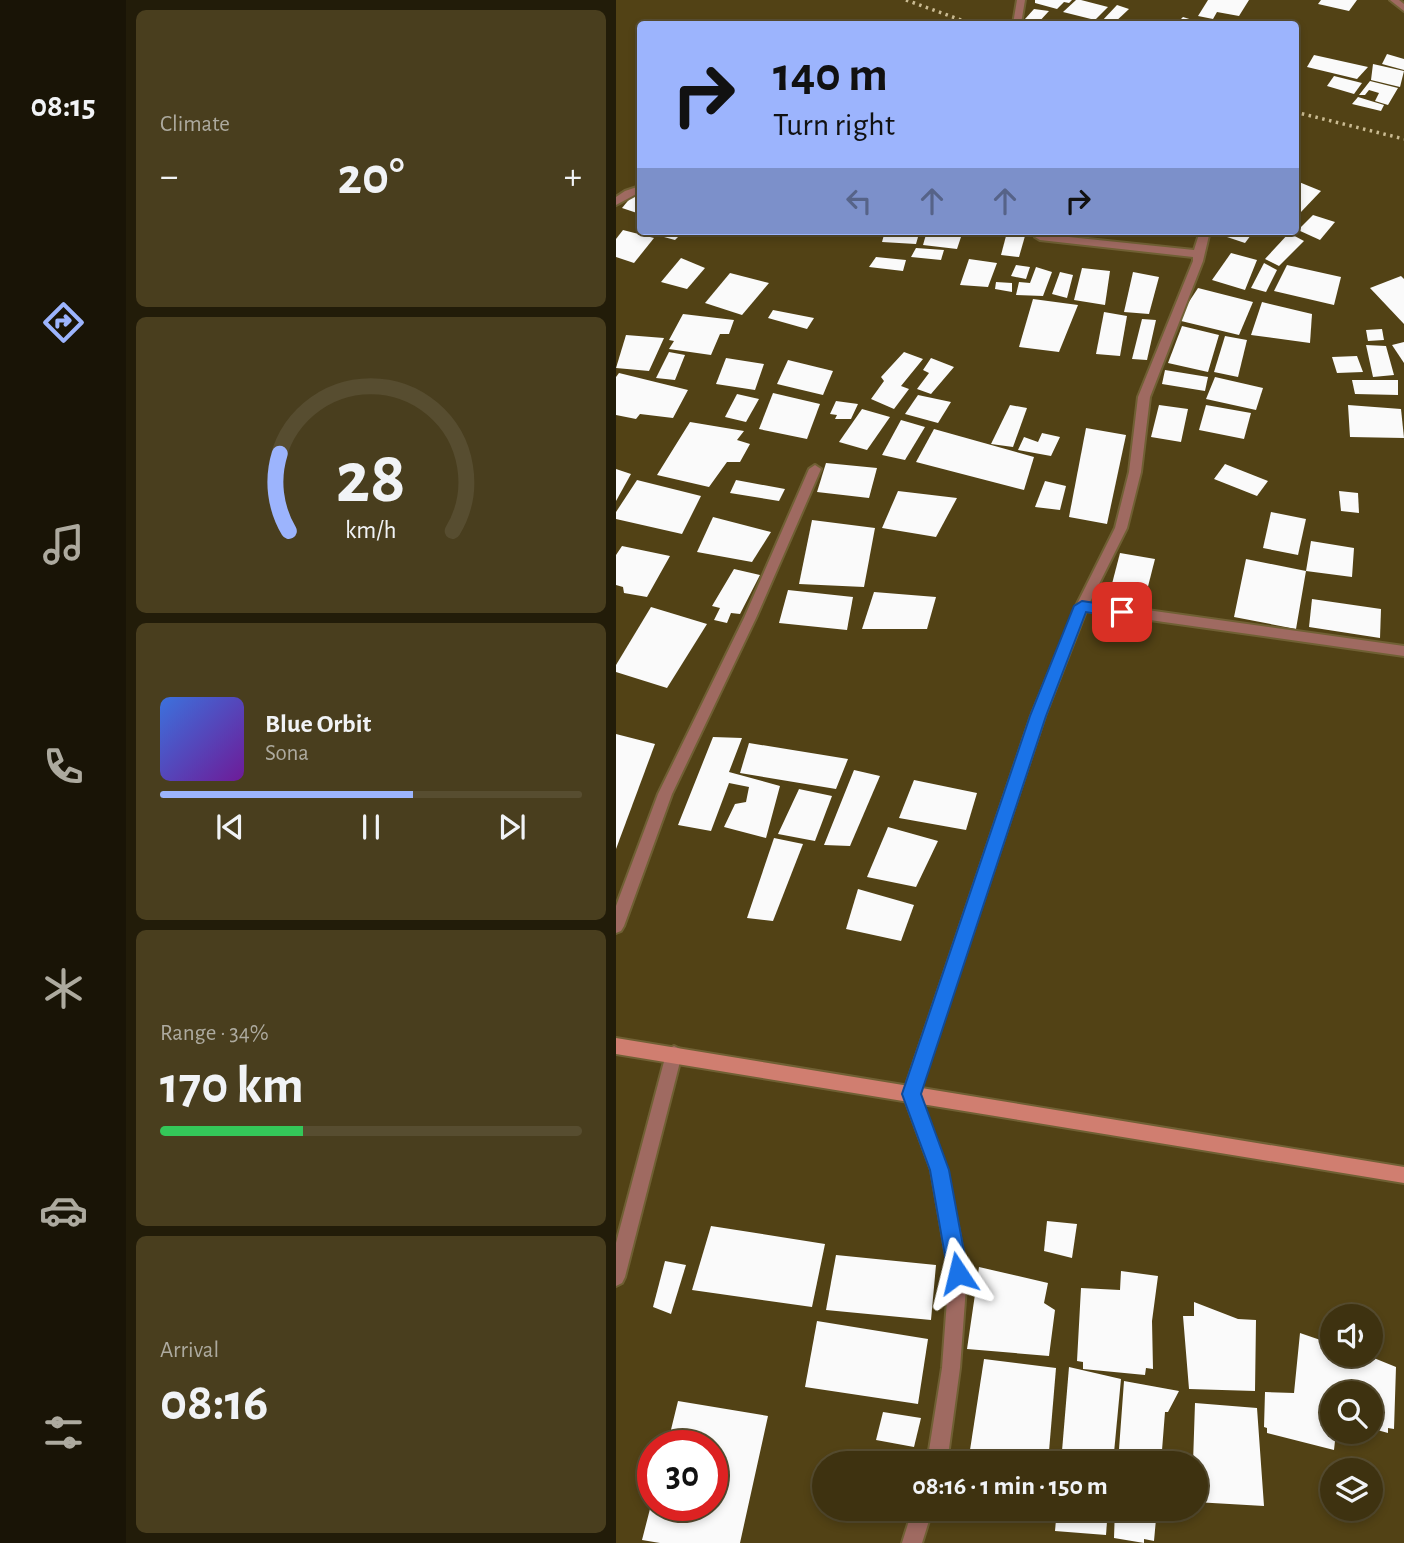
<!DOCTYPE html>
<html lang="en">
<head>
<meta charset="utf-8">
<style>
	:root { --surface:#3e3210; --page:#493e1e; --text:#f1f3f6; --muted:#adaa9f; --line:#574d30; --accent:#9cb4fd }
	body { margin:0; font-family:"Alegreya Sans",sans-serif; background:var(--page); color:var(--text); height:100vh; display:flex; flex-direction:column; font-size:26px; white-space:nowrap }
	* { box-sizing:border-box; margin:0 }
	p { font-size:23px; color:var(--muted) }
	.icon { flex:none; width:38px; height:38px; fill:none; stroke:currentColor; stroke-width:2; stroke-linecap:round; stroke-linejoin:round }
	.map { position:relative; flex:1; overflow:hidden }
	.details { display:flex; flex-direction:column; gap:10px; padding:10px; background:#221c09; width:490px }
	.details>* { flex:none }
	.banner { position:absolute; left:21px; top:21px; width:662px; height:214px; border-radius:7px; box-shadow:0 4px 10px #0003,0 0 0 2px var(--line); background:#9cb4fd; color:#111; overflow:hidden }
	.tools { position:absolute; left:704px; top:1304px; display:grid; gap:14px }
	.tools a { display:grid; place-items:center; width:63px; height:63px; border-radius:50%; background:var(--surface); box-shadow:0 4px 10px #0003,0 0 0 2px var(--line); font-size:35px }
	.speed { position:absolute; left:21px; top:1430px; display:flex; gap:14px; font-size:35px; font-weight:700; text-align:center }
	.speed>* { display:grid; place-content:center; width:91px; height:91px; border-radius:50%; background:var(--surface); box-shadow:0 4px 10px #0003,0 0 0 2px var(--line); line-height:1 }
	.speed .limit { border:10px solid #d22; background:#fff; color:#111 }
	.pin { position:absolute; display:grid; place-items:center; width:60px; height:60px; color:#fff; margin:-30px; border-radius:14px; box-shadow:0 4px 10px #0006 }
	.me { position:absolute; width:77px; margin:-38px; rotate:350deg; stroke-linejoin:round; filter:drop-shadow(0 0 5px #0008) }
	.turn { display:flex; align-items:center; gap:24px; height:147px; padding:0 21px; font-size:32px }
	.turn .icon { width:91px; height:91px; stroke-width:2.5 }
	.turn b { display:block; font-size:49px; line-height:60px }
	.lanes { display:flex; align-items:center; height:66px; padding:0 21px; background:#0003; justify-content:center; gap:35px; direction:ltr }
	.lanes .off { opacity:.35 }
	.big { font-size:52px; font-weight:700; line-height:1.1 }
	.details .widget { flex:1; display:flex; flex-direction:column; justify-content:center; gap:10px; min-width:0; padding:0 24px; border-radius:10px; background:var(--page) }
	.details .dial { align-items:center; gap:0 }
	.dial svg { height:182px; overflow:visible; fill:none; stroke:var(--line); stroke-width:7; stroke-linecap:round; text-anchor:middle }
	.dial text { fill:var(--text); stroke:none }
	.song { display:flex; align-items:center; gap:21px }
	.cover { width:84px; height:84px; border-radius:10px; background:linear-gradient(135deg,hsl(220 70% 55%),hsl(280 70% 35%)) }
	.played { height:7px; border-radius:4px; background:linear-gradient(90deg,var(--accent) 60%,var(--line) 60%) }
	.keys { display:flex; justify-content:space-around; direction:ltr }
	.heat { display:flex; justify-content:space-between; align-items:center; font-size:38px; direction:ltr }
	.charge { height:10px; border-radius:5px; background:linear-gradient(90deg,#34c759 34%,var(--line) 0) }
	.trip { position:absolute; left:196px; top:1451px; width:396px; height:70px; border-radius:35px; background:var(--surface); box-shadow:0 4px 10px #0003,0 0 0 2px var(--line); font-weight:700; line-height:70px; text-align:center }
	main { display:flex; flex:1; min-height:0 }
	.tab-bar { display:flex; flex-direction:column; width:126px; justify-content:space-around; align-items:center; background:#191406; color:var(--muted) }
	.tab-bar .icon { width:49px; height:49px }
	.tab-bar .current { color:var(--accent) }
	.tab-bar b { font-size:32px; color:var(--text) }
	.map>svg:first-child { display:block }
</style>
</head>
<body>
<main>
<nav class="tab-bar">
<b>08:15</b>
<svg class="icon current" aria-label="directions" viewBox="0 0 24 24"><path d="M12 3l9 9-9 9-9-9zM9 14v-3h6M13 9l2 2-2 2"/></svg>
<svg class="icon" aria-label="music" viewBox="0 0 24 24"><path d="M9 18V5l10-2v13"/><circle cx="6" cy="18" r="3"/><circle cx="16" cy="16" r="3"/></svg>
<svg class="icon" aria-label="phone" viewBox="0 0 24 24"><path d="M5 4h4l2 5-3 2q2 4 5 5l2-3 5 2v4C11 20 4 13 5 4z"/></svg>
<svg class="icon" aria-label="climate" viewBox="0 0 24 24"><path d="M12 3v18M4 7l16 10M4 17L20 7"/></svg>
<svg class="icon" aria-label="car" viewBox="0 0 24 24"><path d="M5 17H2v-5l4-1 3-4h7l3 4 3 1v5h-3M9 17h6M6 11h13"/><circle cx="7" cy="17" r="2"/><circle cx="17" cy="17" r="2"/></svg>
<svg class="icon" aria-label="filters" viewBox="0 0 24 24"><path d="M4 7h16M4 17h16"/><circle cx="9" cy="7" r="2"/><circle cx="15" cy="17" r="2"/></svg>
</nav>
<section class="details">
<div class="widget"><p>Climate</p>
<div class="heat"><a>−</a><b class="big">20°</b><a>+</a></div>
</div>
<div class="widget dial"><svg viewBox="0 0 100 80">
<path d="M14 69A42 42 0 1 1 86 69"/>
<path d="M14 69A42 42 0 0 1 10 35" stroke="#9cb4fd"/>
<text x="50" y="56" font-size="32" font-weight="700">28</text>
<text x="50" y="72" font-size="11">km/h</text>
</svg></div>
<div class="widget">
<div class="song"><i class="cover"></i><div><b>Blue Orbit</b><p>Sona</p></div></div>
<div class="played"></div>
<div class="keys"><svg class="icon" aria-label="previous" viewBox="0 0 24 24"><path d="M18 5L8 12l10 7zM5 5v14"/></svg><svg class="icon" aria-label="pause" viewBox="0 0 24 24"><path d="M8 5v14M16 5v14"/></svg><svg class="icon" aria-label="next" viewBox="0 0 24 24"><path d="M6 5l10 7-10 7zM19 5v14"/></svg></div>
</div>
<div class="widget"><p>Range · 34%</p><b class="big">170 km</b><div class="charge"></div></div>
<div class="widget"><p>Arrival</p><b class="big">08:16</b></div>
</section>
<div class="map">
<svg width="788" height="1543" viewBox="0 0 788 1543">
	<rect width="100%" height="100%" fill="#524215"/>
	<g fill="#fafafa">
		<path d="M419,0H456L453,3L448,2L441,9L419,3Z"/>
		<path d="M460,0H465L492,7L479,20L447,12Z"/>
		<path d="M592,0H633L623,16L601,12L597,19L582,16Z"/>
		<path d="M705,0H741L733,11L702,4Z"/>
		<path d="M501,5L513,9L497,24L485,22Z"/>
		<path d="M418,9L433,11L421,24L409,19Z"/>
		<path d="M567,17L589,24H560Z"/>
		<path d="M771,54L788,59V70L766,64Z"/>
		<path d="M698,55L752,67L741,79L691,67Z"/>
		<path d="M757,64L788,71L784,87L755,80Z"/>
		<path d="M718,76L746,83L738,94L711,86Z"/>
		<path d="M754,81L782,88L772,105L759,101L763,93L753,90L749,95H743Z"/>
		<path d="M742,97L768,105L765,111L736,104Z"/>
		<path d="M683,182L705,191L684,213L679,211V185Z"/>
		<path d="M16,196L24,199V214L6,208Z"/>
		<path d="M697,215L719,222L704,240L682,230Z"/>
		<path d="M7,230L38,238L18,263L0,257V239Z"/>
		<path d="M26,231H68L59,240Z"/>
		<path d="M269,231H282L280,236L302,237L300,244L266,242Z"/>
		<path d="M311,231H347L341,249L307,245Z"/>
		<path d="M460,231H513V233L460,234Z"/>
		<path d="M608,231H638L629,243L605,235Z"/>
		<path d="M673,233L688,241L663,266L649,259Z"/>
		<path d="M390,236H409L403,257L385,255Z"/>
		<path d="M300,248L328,250L325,260L295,257Z"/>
		<path d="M615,253L641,260L629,290L596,280Z"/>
		<path d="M260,257L290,260L287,271L253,267Z"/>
		<path d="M65,258L89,268L71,289L45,282Z"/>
		<path d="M353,259L381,263L372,287L344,285Z"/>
		<path d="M648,263L661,270L650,292L635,288Z"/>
		<path d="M400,265L414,267L410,279L395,276Z"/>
		<path d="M671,265L725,277L718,305L658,291Z"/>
		<path d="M420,267L436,272L427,296L400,295L403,282L414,283Z"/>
		<path d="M466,268L494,271L489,305L458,300Z"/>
		<path d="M444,272L457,275L451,298L436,294Z"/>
		<path d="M517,272L543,277L533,314L508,312Z"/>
		<path d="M114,273L153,283L126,315L89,303Z"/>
		<path d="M785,276L788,279V324L754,288Z"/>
		<path d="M380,282L396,283V292L379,289Z"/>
		<path d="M582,288L637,302L623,335L561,320Z"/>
		<path d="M417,299L462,305L443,352L403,347Z"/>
		<path d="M646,302L696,314L694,343L635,335Z"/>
		<path d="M157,310L198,318L191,329L152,318Z"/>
		<path d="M488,312L511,316L504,356L480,354Z"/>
		<path d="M67,314L118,320L113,334H104L95,355L53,349L58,341L53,340Z"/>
		<path d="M526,319L540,320L531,360L516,359Z"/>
		<path d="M566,326L603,335L592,372L552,363Z"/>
		<path d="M766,329L768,340L752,341L750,330Z"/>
		<path d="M10,335L48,338L33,371L0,368Z"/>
		<path d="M609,336L631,340L622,377L598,372Z"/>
		<path d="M788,342V363L776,345Z"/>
		<path d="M750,345L770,346L778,375L757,377Z"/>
		<path d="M53,352L69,355L59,380L40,378Z"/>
		<path d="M288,352L307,359L285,386L293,389L278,409L255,399L268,381L265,377Z"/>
		<path d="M741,356L747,372L721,373L716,357Z"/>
		<path d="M110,358L148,364L139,390L100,384Z"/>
		<path d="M315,358L338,367L315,394L301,389L313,373L307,370Z"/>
		<path d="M172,360L217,371L207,395L161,384Z"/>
		<path d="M549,370L592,377L589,391L546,384Z"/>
		<path d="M3,373L72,390L57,418L24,414L20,419L0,415V377Z"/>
		<path d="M599,377L647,388L640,410L590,399Z"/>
		<path d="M736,380H782V395L739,394Z"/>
		<path d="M157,393L204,404L191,439L143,429Z"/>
		<path d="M121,394L143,399L130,422L109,417Z"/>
		<path d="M302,395L335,402L322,423L289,414Z"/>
		<path d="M220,401L242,404L235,419H219L221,415L214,414Z"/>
		<path d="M394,405L411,408L397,447L375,444Z"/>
		<path d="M543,405L572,409L565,442L535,437Z"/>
		<path d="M590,405L635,413L628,439L583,430Z"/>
		<path d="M732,405L785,409L788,438L734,437Z"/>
		<path d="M246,409L274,417L251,450L223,442Z"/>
		<path d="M285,420L309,427L289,460L266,455Z"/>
		<path d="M74,422L128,431L121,440L134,444L124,462H111L93,487L41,475Z"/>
		<path d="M470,428L510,435L491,524L453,517Z"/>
		<path d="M318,429L418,457L408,490L300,462Z"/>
		<path d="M426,433L444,437L435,456L402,450L408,437L422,442Z"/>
		<path d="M210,463L261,468L253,498L201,492Z"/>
		<path d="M609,464L652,481L641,496L598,479Z"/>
		<path d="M0,469L15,474L0,501Z"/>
		<path d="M21,480L85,496L66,534L0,519V512Z"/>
		<path d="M120,480L169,489L163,501L114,493Z"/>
		<path d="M429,481L450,486L444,510L419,507Z"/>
		<path d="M282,491L341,498L320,537L266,528Z"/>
		<path d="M723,491L742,493L743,513L725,511Z"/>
		<path d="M655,512L690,519L682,555L647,548Z"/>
		<path d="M97,517L155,532L136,562L81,552Z"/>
		<path d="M196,520L259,528L248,587L183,584Z"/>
		<path d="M695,541L738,548L736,577L690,571L680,629L618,617L630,559L690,571Z"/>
		<path d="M6,546L54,556L31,597L8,593L7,587L0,585V555Z"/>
		<path d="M504,553L539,559L526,610L491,603Z"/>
		<path d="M118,569L144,575L124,614L115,613L111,623L98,620L104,608L96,606Z"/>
		<path d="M172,590L237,597L231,630L163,623Z"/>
		<path d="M258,592L320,597L311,629H246Z"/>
		<path d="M696,599L765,609L764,638L693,627Z"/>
		<path d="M35,607L91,624L51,688L0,672V665Z"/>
		<path d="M0,734L39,744L0,849Z"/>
		<path d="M97,737L126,738L113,772L164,786L150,838L108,827L119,804L130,802L133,787L113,783L95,831L62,825Z"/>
		<path d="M133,743L232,759L220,789L124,773Z"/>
		<path d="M238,770L264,776L234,846L208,845Z"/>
		<path d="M298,780L361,793L350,830L283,818Z"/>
		<path d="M183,789L216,796L199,841L162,834Z"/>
		<path d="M272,827L322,841L300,887L251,877Z"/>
		<path d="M158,838L187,844L157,921L131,918Z"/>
		<path d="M242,889L298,905L285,941L230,929Z"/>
		<path d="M431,1221L461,1224L456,1258L428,1251Z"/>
		<path d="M95,1226L209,1244L196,1307L76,1290Z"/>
		<path d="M220,1255L320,1265L315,1320L210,1310Z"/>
		<path d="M49,1261L70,1265L55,1314L37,1307Z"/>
		<path d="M363,1267L432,1283L428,1303L439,1310L433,1356L351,1349Z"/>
		<path d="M505,1271L542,1276L536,1321L537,1369L530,1368L529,1375L467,1369V1362L461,1361L465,1288L504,1290Z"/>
		<path d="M578,1302L622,1319L640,1320L639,1391L573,1389L567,1316H578Z"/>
		<path d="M201,1321L312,1339L302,1404L189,1387Z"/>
		<path d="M684,1333L716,1344V1354H748L780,1367L778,1429L772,1428V1433L754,1428V1393H716V1432H720L718,1450L651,1433V1428L648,1427L649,1392L678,1393Z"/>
		<path d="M368,1359L440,1368L432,1463H352Z"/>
		<path d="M453,1367L505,1379L497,1463H445Z"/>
		<path d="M508,1381L563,1391L552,1412H549L545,1463H502Z"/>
		<path d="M62,1401L152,1416L124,1543H44L26,1540L35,1505H96V1446H51Z"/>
		<path d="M579,1403L641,1408L648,1506L579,1502V1463H577Z"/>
		<path d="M267,1412L305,1418L298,1447L260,1440Z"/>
		<path d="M441,1508H492L490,1535L439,1531Z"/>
		<path d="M499,1508H541L538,1541L528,1539V1543L498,1538Z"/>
	</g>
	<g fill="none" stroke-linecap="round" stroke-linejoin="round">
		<g stroke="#706034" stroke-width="4">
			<g id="street">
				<path d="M401,0H409L405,24H397Z"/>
				<path d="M774,0H783L788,4V11Z"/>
				<path d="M24,186V192L0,205V197L9,191Z"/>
				<path d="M584,231H594L587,261L534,397L525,472L511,528L474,602L788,646V656L470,611L429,716L303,1094L331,1170L351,1273L344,1368L331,1463H311L326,1368L333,1273L315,1170L287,1094L415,716L460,606L499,528L513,472L522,397L577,261V257L424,240L419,237L424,234L578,250Z"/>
				<path d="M199,465L205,469L140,618L56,794L8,926L5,931L0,933V906L42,794L128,618L193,469Z"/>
				<path d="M58,1046L64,1049L66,1054L9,1277L6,1283L0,1286V1243L50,1054L52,1049Z"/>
				<path d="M297,1508H317L306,1543H286Z"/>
			</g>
		</g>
		<g stroke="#706034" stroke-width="4">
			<path id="secondary" d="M0,1038L788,1167V1183L0,1054Z"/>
		</g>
		<use href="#street" fill="#9f6a61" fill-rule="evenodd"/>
		<use href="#secondary" fill="#d07e70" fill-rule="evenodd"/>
		<g stroke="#cabb92" stroke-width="3.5" stroke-dasharray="2.5 4.5" stroke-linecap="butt">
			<path d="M290,0L356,24"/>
			<path d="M679,112L788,139"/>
		</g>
	</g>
	<path fill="#1a73e8" stroke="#114b97" stroke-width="2" d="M466,601L506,607L513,612L506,618L470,612L430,716L305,1094L333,1170L352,1273L349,1280L342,1283L334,1280L332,1273L314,1170L286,1094L414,716L458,606Z"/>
</svg>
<div class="tools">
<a><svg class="icon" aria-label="sound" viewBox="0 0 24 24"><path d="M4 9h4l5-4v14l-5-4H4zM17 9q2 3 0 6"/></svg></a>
<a><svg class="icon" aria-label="search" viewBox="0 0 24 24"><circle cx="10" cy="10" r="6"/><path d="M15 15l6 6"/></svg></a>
<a><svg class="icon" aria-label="layers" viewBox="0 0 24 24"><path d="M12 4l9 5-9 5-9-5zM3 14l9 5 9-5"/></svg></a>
</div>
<div class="speed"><div class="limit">30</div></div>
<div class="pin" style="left:506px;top:612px;background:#d93025"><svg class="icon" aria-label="arrive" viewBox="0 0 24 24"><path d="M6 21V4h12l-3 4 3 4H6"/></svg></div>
<svg class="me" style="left:342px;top:1273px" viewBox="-20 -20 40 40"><path d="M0-17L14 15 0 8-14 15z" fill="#1a73e8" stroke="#fff" stroke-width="4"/></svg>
<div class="trip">08:16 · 1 min · 150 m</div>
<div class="banner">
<div class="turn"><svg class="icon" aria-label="right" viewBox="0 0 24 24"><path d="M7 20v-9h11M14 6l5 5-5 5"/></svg><div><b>140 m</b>Turn right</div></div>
<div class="lanes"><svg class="icon off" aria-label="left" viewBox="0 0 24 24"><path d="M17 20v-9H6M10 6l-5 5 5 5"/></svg><svg class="icon off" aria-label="ahead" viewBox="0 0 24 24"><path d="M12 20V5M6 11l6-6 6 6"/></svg><svg class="icon off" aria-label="ahead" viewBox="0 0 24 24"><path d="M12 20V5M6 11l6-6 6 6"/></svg><svg class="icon" aria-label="right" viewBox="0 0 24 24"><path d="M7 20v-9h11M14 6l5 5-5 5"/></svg></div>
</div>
</div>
</main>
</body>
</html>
